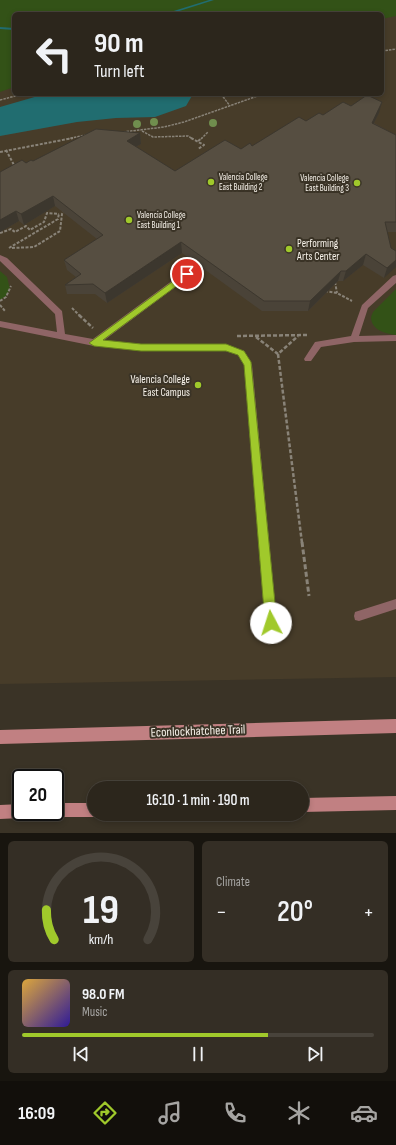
<!DOCTYPE html>
<html lang="en">
<head>
<meta charset="utf-8">
<style>
	:root { --surface:#2c261c; --page:#342e25; --text:#f1f3f6; --muted:#a6a5a3; --line:#48433b; --accent:#a0c92b }
	body { margin:0; font-family:"Sofia Sans Condensed",sans-serif; background:var(--page); color:var(--text); height:100vh; display:flex; flex-direction:column; font-size:15px; white-space:nowrap }
	* { box-sizing:border-box; margin:0 }
	p { font-size:13px; color:var(--muted) }
	.icon { flex:none; width:22px; height:22px; fill:none; stroke:currentColor; stroke-width:2; stroke-linecap:round; stroke-linejoin:round }
	.map { position:relative; height:833px; overflow:hidden }
	.panel { display:flex; flex-direction:column; gap:8px; padding:8px; background:#18150f; flex:1 }
	.panel>* { flex:none }
	.hud { position:absolute; left:12px; top:12px; width:372px; height:84px; border-radius:6px; box-shadow:0 2px 6px #0003,0 0 0 1px var(--line); background:#2c261c; color:var(--text); overflow:hidden }
	.speed { position:absolute; left:12px; top:769px; display:flex; gap:8px; font-size:20px; font-weight:700; text-align:center }
	.speed>* { display:grid; place-content:center; width:52px; height:52px; border-radius:50%; background:var(--surface); box-shadow:0 2px 6px #0003,0 0 0 1px var(--line); line-height:1 }
	.speed .limit { border:2px solid #111; border-radius:6px; background:#fff; color:#111 }
	.pin { position:absolute; display:grid; place-items:center; width:34px; height:34px; color:#fff; margin:-17px; border:2px solid #fff; border-radius:50%; box-shadow:0 1px 4px #0007 }
	.me { position:absolute; width:44px; margin:-22px; rotate:355deg; stroke-linejoin:round; filter:drop-shadow(0 0 3px #0008) }
	.turn { display:flex; align-items:center; gap:14px; height:84px; padding:0 16px; font-size:18px }
	.turn .icon { width:52px; height:52px; stroke-width:2.5 }
	.turn b { display:block; font-size:28px; line-height:34px }
	.big { font-size:30px; font-weight:600; line-height:1.1 }
	.panel .tile { flex:1; display:flex; flex-direction:column; justify-content:center; gap:6px; min-width:0; padding:0 14px; border-radius:6px; background:var(--page) }
	.panel .dial { align-items:center; gap:0 }
	.dial svg { height:104px; overflow:visible; fill:none; stroke:var(--line); stroke-width:7; stroke-linecap:round; text-anchor:middle }
	.dial text { fill:var(--text); stroke:none }
	.song { display:flex; align-items:center; gap:12px }
	.cover { width:48px; height:48px; border-radius:6px; background:linear-gradient(135deg,hsl(40 70% 55%),hsl(250 70% 35%)) }
	.played { height:4px; border-radius:2px; background:linear-gradient(90deg,var(--accent) 70%,var(--line) 70%) }
	.keys { display:flex; justify-content:space-around; direction:ltr }
	.heat { display:flex; justify-content:space-between; align-items:center; font-size:22px; direction:ltr }
	.panel .tiles { flex:1; display:grid; gap:8px; grid-template-columns:1fr 1fr }
	.tile:last-child { grid-column:span 2 }
	.trip { position:absolute; left:87px; top:781px; width:222px; height:40px; border-radius:20px; background:var(--surface); box-shadow:0 2px 6px #0003,0 0 0 1px var(--line); font-weight:600; line-height:40px; text-align:center }
	.tab-bar { display:flex; height:64px; justify-content:space-around; align-items:center; background:#120f0b; color:var(--muted) }
	.tab-bar .icon { width:28px; height:28px }
	.tab-bar .active { color:var(--accent) }
	.tab-bar b { font-size:18px; color:var(--text) }
	.map>svg:first-child { display:block }
</style>
</head>
<body>
<div class="map">
<svg width="396" height="833" viewBox="0 0 396 833">
	<rect width="100%" height="100%" fill="#3a3326"/>
	<path fill="#473c29" fill-rule="evenodd" d="M0,0H396V677L0,684ZM14,14H382V94H14Z"/>
	<g fill="#335217">
		<path d="M0,0H396V16L382,19V14H14V87L0,92Z"/>
		<path d="M0,271L7,277L10,289L6,296L0,300Z"/>
		<path d="M396,289V335C386,334 371,330 371,317L373,312Z"/>
	</g>
	<path fill="#216d70" d="M45,94H193L186,106L155,117L116,118L77,122L0,136V107Z"/>
	<g fill="none" stroke-linecap="round" stroke-linejoin="round">
		<g fill="#216d70" fill-rule="evenodd">
			<path d="M209,0H214L170,14H164Z"/>
			<path d="M0,27L14,28V30L0,29Z"/>
		</g>
		<g stroke="#898378" stroke-width="1.5" stroke-dasharray="2.5 1" stroke-linecap="butt">
			<path d="M382,51L396,49"/>
			<path d="M221,94L230,106"/>
			<path d="M223,96L232,94"/>
			<path d="M0,100L23,94"/>
			<path d="M142,131L153,137L188,136L193,139"/>
			<path d="M123,132L164,127L184,122L263,94"/>
			<path d="M67,139L86,135"/>
			<path d="M201,139L208,132"/>
		</g>
		<g stroke="#898378" stroke-width="2" stroke-dasharray="3 1.5" stroke-linecap="butt">
			<path d="M191,138L204,145L198,149"/>
			<path d="M198,141L202,138"/>
			<path d="M6,150L14,165"/>
			<path d="M0,152L73,138"/>
			<path d="M0,233L11,229L15,232L26,226L30,230L44,222L47,213L59,214"/>
			<path d="M9,248L58,219L59,213"/>
			<path d="M12,248L34,247L60,231L62,214L65,209"/>
			<path d="M335,282L337,293"/>
			<path d="M325,291L337,293L352,301"/>
			<path d="M0,301L6,297L11,286"/>
			<path d="M0,305L5,311"/>
			<path d="M72,308L80,316"/>
		</g>
		<g stroke="#898378" stroke-width="2.5" stroke-dasharray="4 2" stroke-linecap="butt">
			<path d="M79,315L93,328"/>
			<path d="M237,336L308,335"/>
			<path d="M256,337L278,354L298,336"/>
			<path d="M278,354L302,543"/>
		</g>
		<path stroke="#898378" stroke-width="3" stroke-dasharray="5 2.5" stroke-linecap="butt" d="M302,542L309,596"/>
		<g fill="#8f6566" fill-rule="evenodd">
			<path d="M0,255L7,258L62,311L65,334L93,339L184,272H190V276L103,341L141,344L226,345L244,351L252,365L277,623L275,627L271,629L267,627L265,623L244,365L238,355L226,351L141,350L94,346L0,327V321L57,332L55,314L0,261Z"/>
			<path d="M396,275V283L368,308L359,336L396,335V341L354,342L321,347L311,361H305L304,359L315,342L351,336L362,305L393,276Z"/>
			<path d="M396,599V609L359,621L355,620L354,616L355,612Z"/>
		</g>
		<g fill="#c18082" fill-rule="evenodd">
			<path d="M396,719V733L0,744V730Z"/>
			<path d="M396,796V810L302,812V798Z"/>
			<path d="M55,803H94V814H100L94,817H55L50,815L49,812H55Z"/>
			<path d="M21,804V812H28L26,816L21,818L0,819V805Z"/>
		</g>
	</g>
	<g fill="#708e4e">
		<circle cx="154" cy="122" r="4"/>
		<circle cx="213" cy="123" r="4"/>
		<circle cx="137" cy="124" r="4"/>
	</g>
	<path fill="#4a4338" d="M351,106L379,113L374,123L396,135V232H387L391,248L396,251L384,278L363,265L343,281H338L308,311H262L182,253L107,303L95,294H67L65,285L76,277L67,270L64,260L97,239L55,206L24,225L19,221L0,232V172L26,163L140,133L141,144L136,147L175,171L241,149L252,146L306,121Z"/>
	<g fill="#3c372e">
		<path d="M382,102L379,113L369,133L372,123Z"/>
		<path d="M140,133L141,144L128,151L127,141Z"/>
		<path d="M53,196L55,206L24,225L21,214Z"/>
		<path d="M16,211L19,221L0,232V220Z"/>
		<path d="M181,242L182,253L107,303L105,293Z"/>
		<path d="M366,254L363,265L343,281L346,271Z"/>
		<path d="M396,260V267L384,278L387,268Z"/>
		<path d="M341,271L338,281L308,311L310,301Z"/>
	</g>
	<path fill="#564e41" stroke="#3c372e" d="M367,95L382,102L372,123L396,135V222H385L391,248L396,251V260L387,268L366,254L346,271H341L310,301H264L181,242L105,293L93,284L65,285L81,274L64,260L103,235L53,196L21,214L16,211L0,220V172L22,160L26,163L31,160L33,161L96,129L140,133L127,141L175,171L225,140L241,149L250,143L252,146L299,117L306,121L319,113L323,115L343,102L351,106Z"/>
	<path fill="#a0c92b" stroke="#68831c" d="M187,271L191,274L190,276L103,340L141,344H226L244,351L251,362L277,623L275,627L271,628L267,627L265,623L244,365L238,355L226,351H141L94,346L89,343Z"/>
	<g fill="#a0c92b" stroke="#3a3326" stroke-width="1.5">
		<circle cx="211" cy="182" r="4"/>
		<circle cx="357" cy="183" r="4"/>
		<circle cx="129" cy="220" r="4"/>
		<circle cx="289" cy="249" r="4"/>
		<circle cx="198" cy="385" r="4"/>
	</g>
	<g text-anchor="middle" dominant-baseline="central" stroke-width="4" stroke-linejoin="round" paint-order="stroke">
		<g font-size="9" fill="#f7f2ea" stroke="#3a3326" text-anchor="start">
			<text x="219" y="177">Valencia College<tspan x="219" dy="10">East Building 2</tspan></text>
			<text x="349" y="178" text-anchor="end">Valencia College<tspan x="349" dy="10">East Building 3</tspan></text>
			<text x="137" y="215">Valencia College<tspan x="137" dy="10">East Building 1</tspan></text>
		</g>
		<g font-size="11" fill="#f7f2ea" stroke="#3a3326" text-anchor="start">
			<text x="297" y="243">Performing<tspan x="297" dy="13">Arts Center</tspan></text>
			<text x="190" y="379" text-anchor="end">Valencia College<tspan x="190" dy="13">East Campus</tspan></text>
		</g>
		<g font-size="13" fill="#f7f2ea" stroke="#3a3326">
			<text transform="translate(198 731) rotate(-2)">Econlockhatchee Trail</text>
		</g>
	</g>
</svg>
<div class="speed"><div class="limit">20</div></div>
<div class="pin" style="left:187px;top:274px;background:#d93025"><svg class="icon" aria-label="arrive" viewBox="0 0 24 24"><path d="M6 21V4h12l-3 4 3 4H6"/></svg></div>
<svg class="me" style="left:271px;top:623px" viewBox="-20 -20 40 40"><circle r="19" fill="#fff"/><path d="M0-13L10 11 0 6-10 11z" fill="#a0c92b"/></svg>
<div class="trip">16:10 · 1 min · 190 m</div>
<div class="hud">
<div class="turn"><svg class="icon" aria-label="left" viewBox="0 0 24 24"><path d="M17 20v-9H6M10 6l-5 5 5 5"/></svg><div><b>90 m</b>Turn left</div></div>
</div>
</div>
<section class="panel">
<div class="tiles">
<div class="tile dial"><svg viewBox="0 0 100 80">
<path d="M14 69A42 42 0 1 1 86 69"/>
<path d="M14 69A42 42 0 0 1 8 46" stroke="#a0c92b"/>
<text x="50" y="56" font-size="32" font-weight="700">19</text>
<text x="50" y="72" font-size="11">km/h</text>
</svg></div>
<div class="tile"><p>Climate</p>
<div class="heat"><a>−</a><b class="big">20°</b><a>+</a></div>
</div>
<div class="tile">
<div class="song"><i class="cover"></i><div><b>98.0 FM</b><p>Music</p></div></div>
<div class="played"></div>
<div class="keys"><svg class="icon" aria-label="previous" viewBox="0 0 24 24"><path d="M18 5L8 12l10 7zM5 5v14"/></svg><svg class="icon" aria-label="pause" viewBox="0 0 24 24"><path d="M8 5v14M16 5v14"/></svg><svg class="icon" aria-label="next" viewBox="0 0 24 24"><path d="M6 5l10 7-10 7zM19 5v14"/></svg></div>
</div>
</div>
</section>
<nav class="tab-bar">
<b>16:09</b>
<svg class="icon active" aria-label="directions" viewBox="0 0 24 24"><path d="M12 3l9 9-9 9-9-9zM9 14v-3h6M13 9l2 2-2 2"/></svg>
<svg class="icon" aria-label="music" viewBox="0 0 24 24"><path d="M9 18V5l10-2v13"/><circle cx="6" cy="18" r="3"/><circle cx="16" cy="16" r="3"/></svg>
<svg class="icon" aria-label="phone" viewBox="0 0 24 24"><path d="M5 4h4l2 5-3 2q2 4 5 5l2-3 5 2v4C11 20 4 13 5 4z"/></svg>
<svg class="icon" aria-label="climate" viewBox="0 0 24 24"><path d="M12 3v18M4 7l16 10M4 17L20 7"/></svg>
<svg class="icon" aria-label="car" viewBox="0 0 24 24"><path d="M5 17H2v-5l4-1 3-4h7l3 4 3 1v5h-3M9 17h6M6 11h13"/><circle cx="7" cy="17" r="2"/><circle cx="17" cy="17" r="2"/></svg>
</nav>
</body>
</html>
